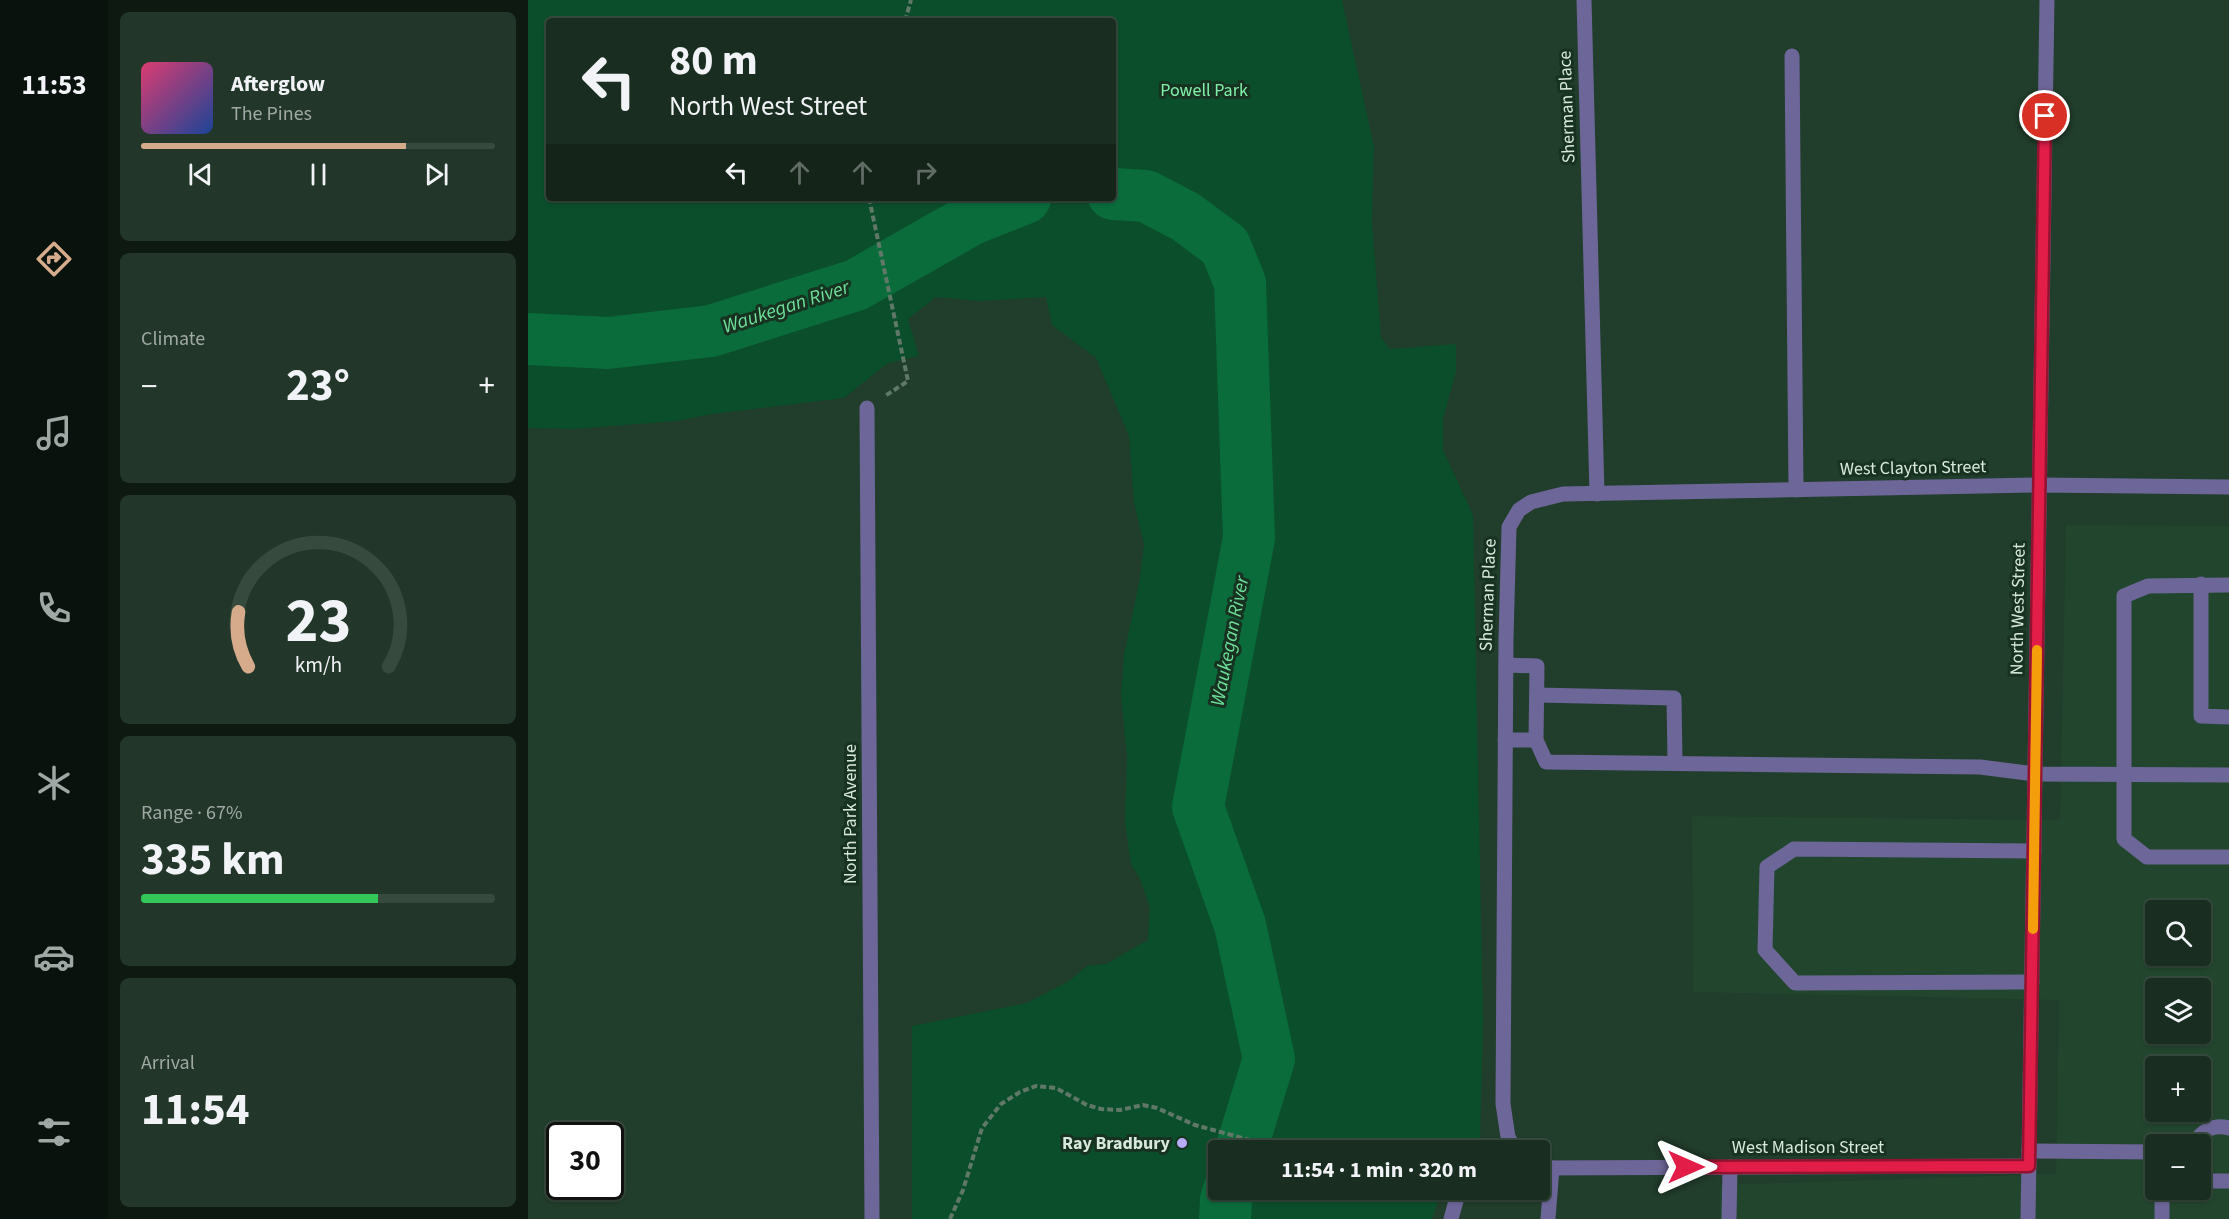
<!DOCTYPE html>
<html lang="en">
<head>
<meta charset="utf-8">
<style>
	:root { --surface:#192e20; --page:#223629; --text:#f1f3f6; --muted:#9fa8a5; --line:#374a3e; --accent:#d6ab8b }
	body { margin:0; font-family:"Source Sans 3",sans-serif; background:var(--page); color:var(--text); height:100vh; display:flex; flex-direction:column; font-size:22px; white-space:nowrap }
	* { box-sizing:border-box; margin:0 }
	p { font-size:20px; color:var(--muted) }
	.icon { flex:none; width:33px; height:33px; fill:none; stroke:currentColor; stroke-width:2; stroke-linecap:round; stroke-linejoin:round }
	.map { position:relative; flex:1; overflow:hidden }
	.sheet { display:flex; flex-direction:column; gap:12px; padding:12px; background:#0e1912; width:420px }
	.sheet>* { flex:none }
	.hud { position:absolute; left:18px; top:18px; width:570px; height:183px; border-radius:6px; box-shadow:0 2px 4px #0004,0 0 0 2px var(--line); background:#192e20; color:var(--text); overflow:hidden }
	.controls { position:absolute; left:1617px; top:900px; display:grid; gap:12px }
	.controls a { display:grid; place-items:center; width:66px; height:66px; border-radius:6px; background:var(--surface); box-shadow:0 2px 4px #0004,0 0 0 2px var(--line); font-size:30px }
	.speed { position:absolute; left:18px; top:1122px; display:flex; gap:12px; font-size:30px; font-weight:700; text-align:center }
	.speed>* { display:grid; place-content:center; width:78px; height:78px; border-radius:50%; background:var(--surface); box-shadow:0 2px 4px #0004,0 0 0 2px var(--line); line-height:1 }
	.speed .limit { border:3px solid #111; border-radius:9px; background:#fff; color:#111 }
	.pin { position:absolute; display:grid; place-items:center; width:51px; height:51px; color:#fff; margin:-26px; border:3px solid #fff; border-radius:50%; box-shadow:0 2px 6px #0007 }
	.me { position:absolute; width:66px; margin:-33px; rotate:90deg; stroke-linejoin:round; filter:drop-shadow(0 0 4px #0008) }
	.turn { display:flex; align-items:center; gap:21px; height:126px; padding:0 24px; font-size:27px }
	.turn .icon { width:78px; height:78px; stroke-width:2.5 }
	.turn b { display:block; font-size:42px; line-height:51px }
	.lanes { display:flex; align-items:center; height:57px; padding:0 24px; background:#0003; justify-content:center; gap:30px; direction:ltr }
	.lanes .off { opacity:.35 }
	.big { font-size:45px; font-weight:700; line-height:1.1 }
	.sheet .tile { flex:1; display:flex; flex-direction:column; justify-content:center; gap:9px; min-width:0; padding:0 21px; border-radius:9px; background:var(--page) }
	.sheet .dial { align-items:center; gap:0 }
	.dial svg { height:156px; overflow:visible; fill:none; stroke:var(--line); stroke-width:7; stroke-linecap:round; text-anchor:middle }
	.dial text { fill:var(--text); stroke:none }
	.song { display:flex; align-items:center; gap:18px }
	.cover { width:72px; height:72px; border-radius:9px; background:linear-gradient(135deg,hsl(340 70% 55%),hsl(220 70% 35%)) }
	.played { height:6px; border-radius:3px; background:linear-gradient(90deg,var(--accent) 75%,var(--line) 75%) }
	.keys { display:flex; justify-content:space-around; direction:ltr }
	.heat { display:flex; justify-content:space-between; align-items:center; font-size:33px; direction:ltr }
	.charge { height:9px; border-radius:4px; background:linear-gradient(90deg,#34c759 67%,var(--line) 0) }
	.trip { position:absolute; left:680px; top:1140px; width:342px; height:60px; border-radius:6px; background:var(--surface); box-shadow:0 2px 4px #0004,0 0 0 2px var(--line); font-weight:700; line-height:60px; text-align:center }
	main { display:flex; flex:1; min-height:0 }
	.menu { display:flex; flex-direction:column; width:108px; justify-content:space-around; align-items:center; background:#0a120d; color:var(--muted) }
	.menu .icon { width:42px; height:42px }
	.menu .selected { color:var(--accent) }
	.menu b { font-size:27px; color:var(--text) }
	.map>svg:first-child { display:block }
</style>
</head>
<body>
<main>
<nav class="menu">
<b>11:53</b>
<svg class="icon selected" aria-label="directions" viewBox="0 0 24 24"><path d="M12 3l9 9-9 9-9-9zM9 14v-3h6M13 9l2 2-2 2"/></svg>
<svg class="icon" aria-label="music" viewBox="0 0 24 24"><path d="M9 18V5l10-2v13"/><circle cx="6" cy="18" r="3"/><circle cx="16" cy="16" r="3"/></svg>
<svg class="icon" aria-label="phone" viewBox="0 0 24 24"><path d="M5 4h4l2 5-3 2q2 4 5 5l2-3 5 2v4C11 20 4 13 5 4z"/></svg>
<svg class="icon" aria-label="climate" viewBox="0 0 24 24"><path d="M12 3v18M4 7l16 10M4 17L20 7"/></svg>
<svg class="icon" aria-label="car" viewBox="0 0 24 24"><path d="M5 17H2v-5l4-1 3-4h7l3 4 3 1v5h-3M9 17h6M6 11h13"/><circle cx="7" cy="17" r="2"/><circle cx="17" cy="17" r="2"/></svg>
<svg class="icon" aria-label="filters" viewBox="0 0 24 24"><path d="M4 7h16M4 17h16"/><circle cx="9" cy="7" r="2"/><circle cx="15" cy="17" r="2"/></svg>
</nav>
<section class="sheet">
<div class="tile">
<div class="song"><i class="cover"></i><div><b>Afterglow</b><p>The Pines</p></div></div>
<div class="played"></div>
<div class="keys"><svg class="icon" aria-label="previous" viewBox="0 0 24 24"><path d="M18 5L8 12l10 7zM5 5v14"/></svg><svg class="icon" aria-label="pause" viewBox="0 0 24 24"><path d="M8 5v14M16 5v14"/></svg><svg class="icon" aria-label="next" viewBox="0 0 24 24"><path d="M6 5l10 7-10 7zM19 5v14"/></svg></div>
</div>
<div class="tile"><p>Climate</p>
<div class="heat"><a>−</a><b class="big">23°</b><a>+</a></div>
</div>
<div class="tile dial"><svg viewBox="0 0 100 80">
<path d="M14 69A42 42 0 1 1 86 69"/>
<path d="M14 69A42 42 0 0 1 9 41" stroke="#d6ab8b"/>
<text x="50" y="56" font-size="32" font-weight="700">23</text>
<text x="50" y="72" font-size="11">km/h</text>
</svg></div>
<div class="tile"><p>Range · 67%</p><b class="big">335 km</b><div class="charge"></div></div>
<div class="tile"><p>Arrival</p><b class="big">11:54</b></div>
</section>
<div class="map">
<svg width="1701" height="1219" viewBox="0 0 1701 1219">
	<rect width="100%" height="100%" fill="#213d2b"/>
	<path fill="#22452e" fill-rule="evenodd" d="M1538,525L1701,526V1219H1192V1185L1528,1174L1531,1000L1165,992L1164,816L1532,820ZM1628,910H1672V956H1628ZM1628,988H1672V1034H1628ZM1628,1066H1672V1112H1628ZM1628,1144H1672V1190H1628Z"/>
	<path fill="#0b4e2b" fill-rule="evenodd" d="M0,0H814L846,147L844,221L853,338L862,349L928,344V372L915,419V450L945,515L955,1023L952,1142H915V1150H690V1190H914L904,1219H384V1026L499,1003L541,981L559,966L578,964L620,940L622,908L613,881L603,864L597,822L599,756L593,696L596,655L612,578L616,544L606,503L601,436L568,358L524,325L518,297L452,301L408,297L380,319L391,356L360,363L316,398L178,415L149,421L45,429L0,428ZM21,21H585V198H21Z"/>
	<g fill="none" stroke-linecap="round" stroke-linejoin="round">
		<g stroke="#0a6b3b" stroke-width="52">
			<path d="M585,194L618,196L658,217L697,246L712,283L721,538L670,807L712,925L741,1059L713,1150"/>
			<path d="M0,339L80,343L183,331L328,285L444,219L497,198"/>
			<path d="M697,1219L698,1200L701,1190"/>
		</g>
		<g stroke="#607868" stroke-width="4" stroke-dasharray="6 3" stroke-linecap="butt">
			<path d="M377,21L383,0"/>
			<path d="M341,198L380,381L357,396"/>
			<path d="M422,1219L435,1190L454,1128L473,1104L492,1092L508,1086L528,1088L559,1105L573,1109L592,1110L615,1105L629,1108L667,1125L758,1150"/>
		</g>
		<g stroke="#6d6698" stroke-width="15">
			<path d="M1264,56L1268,490"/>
			<path d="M1673,584V716L1701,717"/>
			<path d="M1701,585L1620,586L1596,596V839L1619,857H1701"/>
			<path d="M978,665L1009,666L1008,740L1018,762L1452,767L1507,774L1701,775"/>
			<path d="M1009,695L1146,698L1147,762"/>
			<path d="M977,740H1008"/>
			<path d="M1504,982L1267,983L1237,950L1239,867L1266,849L1506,851"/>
			<path d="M1666,1144C1673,1131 1685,1124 1701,1128"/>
			<path d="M1501,1151L1628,1152"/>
			<path d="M1672,1174L1683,1181H1701"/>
			<path d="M1634,1190V1219"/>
			<path d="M923,1219L931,1190"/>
			<path d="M1020,1219L1024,1168"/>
			<path d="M1201,1219L1202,1167"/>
		</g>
		<g stroke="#6d6698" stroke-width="15">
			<path d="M1056,0L1069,494"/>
			<path d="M339,408L344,1219"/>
			<path d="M987,1150L980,1137L975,1104L978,639L981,527L991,510L1003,502L1035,494L1511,485L1701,487"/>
			<path d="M1011,1168L1501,1166"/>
			<path d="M1500,1219L1519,0"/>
		</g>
	</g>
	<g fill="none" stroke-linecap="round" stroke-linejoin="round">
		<g stroke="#92132f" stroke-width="15">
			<path id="route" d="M1158,1167L1501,1166L1517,116"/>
		</g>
		<use href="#route" stroke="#e11d48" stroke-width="10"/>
		<path stroke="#f59e0b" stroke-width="10" d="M1505,929L1509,650"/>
	</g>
	<circle fill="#b6acf8" stroke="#173221" stroke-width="2" cx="654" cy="1143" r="6"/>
	<g text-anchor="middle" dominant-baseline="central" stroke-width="6" stroke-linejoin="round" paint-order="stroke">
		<g font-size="18" fill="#80efa8" stroke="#173221">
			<text x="676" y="90">Powell Park</text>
		</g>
		<g font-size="18" fill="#d8e8dc" stroke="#173221">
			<text transform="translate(1039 107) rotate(-92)">Sherman Place</text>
			<text transform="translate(1385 468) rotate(-1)">West Clayton Street</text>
			<text transform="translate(960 595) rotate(-88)">Sherman Place</text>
			<text transform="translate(1490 609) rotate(-89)">North West Street</text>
			<text transform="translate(322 814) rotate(-90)">North Park Avenue</text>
			<text x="1280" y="1147">West Madison Street</text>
		</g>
		<g font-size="18" font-weight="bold" fill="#d8e8dc" stroke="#173221" text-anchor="end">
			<text x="642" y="1143">Ray Bradbury</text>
		</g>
		<g font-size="20" font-style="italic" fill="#6fde99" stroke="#173221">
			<text transform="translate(258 307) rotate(-18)">Waukegan River</text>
			<text transform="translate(702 641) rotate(-79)">Waukegan River</text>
		</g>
	</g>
</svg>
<div class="controls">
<a><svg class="icon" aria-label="search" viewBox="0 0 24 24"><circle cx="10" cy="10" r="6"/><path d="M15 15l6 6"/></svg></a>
<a><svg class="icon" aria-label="layers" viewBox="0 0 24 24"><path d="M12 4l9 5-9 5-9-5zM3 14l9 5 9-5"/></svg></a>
<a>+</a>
<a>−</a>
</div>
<div class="speed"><div class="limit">30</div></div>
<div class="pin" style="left:1517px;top:116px;background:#d93025"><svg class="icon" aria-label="arrive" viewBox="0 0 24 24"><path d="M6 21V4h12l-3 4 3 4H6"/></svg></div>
<svg class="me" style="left:1158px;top:1167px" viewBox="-20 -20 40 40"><path d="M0-17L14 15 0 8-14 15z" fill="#e11d48" stroke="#fff" stroke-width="4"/></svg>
<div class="trip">11:54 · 1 min · 320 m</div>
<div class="hud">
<div class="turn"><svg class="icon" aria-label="left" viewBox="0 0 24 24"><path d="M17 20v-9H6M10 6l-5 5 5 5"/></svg><div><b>80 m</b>North West Street</div></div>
<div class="lanes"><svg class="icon" aria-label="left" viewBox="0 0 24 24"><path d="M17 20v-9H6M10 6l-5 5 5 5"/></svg><svg class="icon off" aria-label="ahead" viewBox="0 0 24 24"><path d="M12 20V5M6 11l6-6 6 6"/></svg><svg class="icon off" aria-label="ahead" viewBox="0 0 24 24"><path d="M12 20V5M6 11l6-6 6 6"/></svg><svg class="icon off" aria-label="right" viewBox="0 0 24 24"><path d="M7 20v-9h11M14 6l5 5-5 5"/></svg></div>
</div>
</div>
</main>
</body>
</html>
